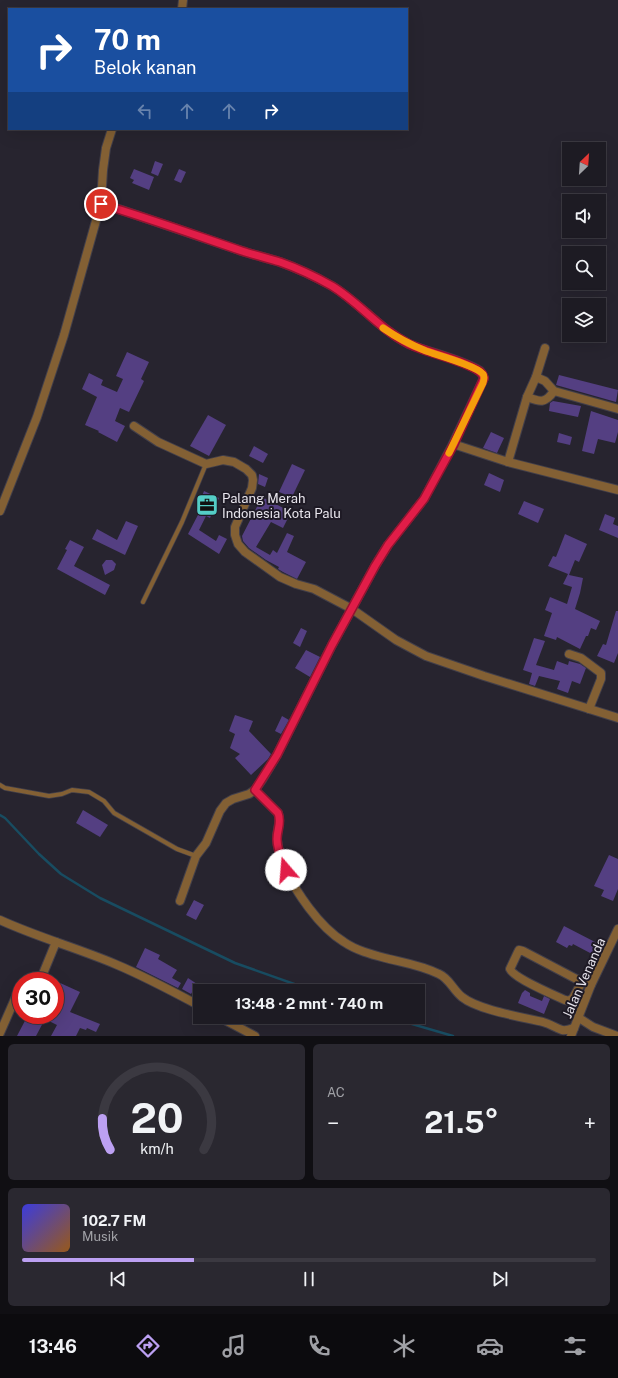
<!DOCTYPE html>
<html lang="id">
<head>
<meta charset="utf-8">
<style>
	:root { --surface:#1d1b23; --page:#2a2830; --text:#f1f3f6; --muted:#a0a1a6; --line:#3b3941; --accent:#bca0f2 }
	body { margin:0; font-family:"Public Sans",sans-serif; background:var(--page); color:var(--text); height:100vh; display:flex; flex-direction:column; font-size:15px; white-space:nowrap }
	* { box-sizing:border-box; margin:0 }
	p { font-size:13px; color:var(--muted) }
	.icon { flex:none; width:22px; height:22px; fill:none; stroke:currentColor; stroke-width:2; stroke-linecap:round; stroke-linejoin:round }
	.map { position:relative; height:1036px; overflow:hidden }
	.details { display:flex; flex-direction:column; gap:8px; padding:8px; background:#100f13; flex:1 }
	.details>* { flex:none }
	.guide { position:absolute; left:8px; top:8px; width:400px; height:122px; border-radius:0px; box-shadow:0 4px 16px #0002,0 0 0 1px var(--line); background:#1a4fa0; color:#fff; overflow:hidden }
	.needle { width:26px; rotate:25deg }
	.tools { position:absolute; left:562px; top:142px; display:grid; gap:8px }
	.tools a { display:grid; place-items:center; width:44px; height:44px; border-radius:0px; background:var(--surface); box-shadow:0 4px 16px #0002,0 0 0 1px var(--line); font-size:20px }
	.speed { position:absolute; left:12px; top:972px; display:flex; gap:8px; font-size:20px; font-weight:700; text-align:center }
	.speed>* { display:grid; place-content:center; width:52px; height:52px; border-radius:50%; background:var(--surface); box-shadow:0 4px 16px #0002,0 0 0 1px var(--line); line-height:1 }
	.speed .limit { border:6px solid #d22; background:#fff; color:#111 }
	.pin { position:absolute; display:grid; place-items:center; width:34px; height:34px; color:#fff; margin:-17px; border:2px solid #fff; border-radius:50%; box-shadow:0 1px 4px #0007 }
	.me { position:absolute; width:44px; margin:-22px; rotate:342deg; stroke-linejoin:round; filter:drop-shadow(0 0 3px #0008) }
	.turn { display:flex; align-items:center; gap:14px; height:84px; padding:0 20px; font-size:18px }
	.turn .icon { width:52px; height:52px; stroke-width:2.5 }
	.turn b { display:block; font-size:28px; line-height:34px }
	.lanes { display:flex; align-items:center; height:38px; padding:0 20px; background:#0003; justify-content:center; gap:20px; direction:ltr }
	.lanes .off { opacity:.35 }
	.big { font-size:30px; font-weight:700; line-height:1.1 }
	.details .widget { flex:1; display:flex; flex-direction:column; justify-content:center; gap:6px; min-width:0; padding:0 14px; border-radius:6px; background:var(--page) }
	.details .dial { align-items:center; gap:0 }
	.dial svg { height:104px; overflow:visible; fill:none; stroke:var(--line); stroke-width:7; stroke-linecap:round; text-anchor:middle }
	.dial text { fill:var(--text); stroke:none }
	.song { display:flex; align-items:center; gap:12px }
	.cover { width:48px; height:48px; border-radius:6px; background:linear-gradient(135deg,hsl(240 70% 55%),hsl(30 70% 35%)) }
	.played { height:4px; border-radius:2px; background:linear-gradient(90deg,var(--accent) 30%,var(--line) 30%) }
	.keys { display:flex; justify-content:space-around; direction:ltr }
	.heat { display:flex; justify-content:space-between; align-items:center; font-size:22px; direction:ltr }
	.details .tiles { flex:1; display:grid; gap:8px; grid-template-columns:1fr 1fr }
	.widget:last-child { grid-column:span 2 }
	.trip { position:absolute; left:193px; top:984px; width:232px; height:40px; border-radius:0px; background:var(--surface); box-shadow:0 4px 16px #0002,0 0 0 1px var(--line); font-weight:700; line-height:40px; text-align:center }
	.dock { display:flex; height:64px; justify-content:space-around; align-items:center; background:#0c0b0e; color:var(--muted) }
	.dock .icon { width:28px; height:28px }
	.dock .selected { color:var(--accent) }
	.dock b { font-size:18px; color:var(--text) }
	.map>svg:first-child { display:block }
</style>
</head>
<body>
<div class="map">
<svg width="618" height="1036" viewBox="0 0 618 1036">
	<rect width="100%" height="100%" fill="#27242f"/>
	<g fill="none" stroke-linecap="round" stroke-linejoin="round">
		<g stroke="#184c61" stroke-width="2.5">
			<path d="M0,815L5,818L39,854L61,874L100,898L235,963L314,991"/>
			<path d="M388,1017L453,1036"/>
		</g>
	</g>
	<g fill="#543f82">
		<path d="M155,161L163,164L158,176L151,173Z"/>
		<path d="M134,169L154,177L149,190L132,183L134,180L130,178Z"/>
		<path d="M179,169L186,172L181,183L174,180Z"/>
		<path d="M127,352L149,362L141,379L144,381L129,412L120,408L115,421L125,426L117,442L98,432L99,431L85,425L97,397L82,389L89,373L103,380L101,385L117,392L123,379L116,376Z"/>
		<path d="M559,375L618,390L616,402L556,385Z"/>
		<path d="M553,401L581,406L578,417L549,411L550,403Z"/>
		<path d="M591,411L618,420V432L615,443L598,439L594,454L582,451Z"/>
		<path d="M208,415L226,425L209,456L190,446Z"/>
		<path d="M491,432L504,438L497,453L483,448Z"/>
		<path d="M559,433L572,437L570,445L557,442Z"/>
		<path d="M254,446L268,454L263,463L249,456Z"/>
		<path d="M292,464L305,470L292,497L279,492Z"/>
		<path d="M489,473L504,480L500,492L484,485Z"/>
		<path d="M259,474L268,478L265,487L258,484Z"/>
		<path d="M204,491L219,498L210,518L206,516L199,530L216,541L219,535L227,539L219,554L188,534L199,513L196,511Z"/>
		<path d="M262,497L291,512L283,528L271,522L256,547L270,555L273,550L277,553L287,533L294,536L287,552L306,562L297,579L283,572L278,569L279,567L266,560L249,548L243,541L242,536Z"/>
		<path d="M524,501L544,509L538,523L518,514Z"/>
		<path d="M605,514L615,518L613,524L618,526V538L599,530Z"/>
		<path d="M126,521L138,526L125,555L92,539L97,529L117,540Z"/>
		<path d="M565,534L587,544L579,562L575,560L569,575L583,578L580,593L575,609L600,621L596,630L591,628L588,636H586L580,649L557,637L556,640L544,636L552,613L545,610L550,597L567,604L572,587L563,584L568,574L548,566L553,556L556,557Z"/>
		<path d="M70,540L84,547L74,566L110,585L105,595L57,569L67,550L65,549Z"/>
		<path d="M106,560H112L116,564L114,570L105,575L102,565Z"/>
		<path d="M616,611H618V653L614,663L597,656L603,644L606,645Z"/>
		<path d="M301,628L307,631L300,647L293,643Z"/>
		<path d="M534,638L545,641L536,665L554,670L557,661L568,665L569,661L580,664L586,668L580,684L572,681L568,693L557,689L560,681L539,676L535,686L529,684L532,673L523,670Z"/>
		<path d="M306,650L320,657L310,677L295,668Z"/>
		<path d="M235,715L253,721L249,731L271,754L268,759L251,775L235,758L240,754L230,748L235,734L229,731Z"/>
		<path d="M282,716L289,720L281,734L275,731Z"/>
		<path d="M83,810L108,825L100,837L76,823Z"/>
		<path d="M609,855L618,859V889L613,901L601,896L604,890L594,886Z"/>
		<path d="M194,900L204,905L196,920L186,915Z"/>
		<path d="M564,926L597,943L592,954L573,944L572,946L569,945L567,948L556,942Z"/>
		<path d="M145,948L160,955L158,959L177,970L172,978L181,983L178,988L136,967Z"/>
		<path d="M188,978L197,984L191,994L182,989Z"/>
		<path d="M58,982L80,992L70,1012L100,1024L96,1032L87,1028L86,1030L80,1028L76,1036H51L57,1025L45,1019L36,1036H17L28,1015H55V1004L59,995L55,993V988Z"/>
		<path d="M525,990L530,993V996L542,1001L544,996L550,999L544,1014L518,1003L522,993Z"/>
	</g>
	<g fill="none" stroke-linecap="round" stroke-linejoin="round">
		<g stroke="#423f4a" stroke-width="5.5">
			<g id="service">
				<path d="M143,602L182,522L206,464"/>
				<path d="M0,785L5,788L49,796L62,794L72,790L89,792L104,801L114,813L177,849L196,856"/>
			</g>
		</g>
		<g stroke="#423f4a" stroke-width="10">
			<g id="minor">
				<path d="M182,9L183,0"/>
				<path d="M101,203C148,219 195,235 242,251C254,255 267,258 280,262C297,268 316,277 332,286C360,303 379,329 409,344C430,353 461,359 480,371C482,373 483,375 484,378L453,444L424,499L388,545L375,566L332,645L277,755L262,780L255,790L249,794L233,799L226,803L220,811L206,843L196,856L180,901"/>
				<path d="M536,377L545,381L554,391L618,409"/>
				<path d="M527,397C540,402 545,404 554,391"/>
				<path d="M134,426L158,442L206,464L223,460L234,462L246,469L252,475L253,480L252,488L235,527V535L238,544L245,552L280,577L296,584L314,589L352,609L396,640L426,656L484,676L618,718"/>
				<path d="M453,444L508,462L527,397L536,377L545,348"/>
				<path d="M508,462L618,490"/>
				<path d="M0,511L37,417L64,335L101,203L103,170L106,148L112,129"/>
				<path d="M569,654L581,658L601,673V679L589,709"/>
				<path d="M255,790L278,813C282,823 276,830 277,840C280,865 294,888 309,908C318,920 331,934 344,942C357,951 374,955 389,959C406,963 423,966 439,974C449,978 453,990 462,997C478,1010 522,1017 543,1022C550,1024 556,1028 562,1030C566,1031 571,1029 574,1028"/>
				<path d="M0,920C37,937 77,948 115,964C144,976 172,991 200,1006"/>
				<path d="M40,981L56,942"/>
				<path d="M582,982L573,998L569,1001L565,1000C554,995 514,978 510,969L518,952L519,950L523,951L582,982L591,985"/>
				<path d="M219,1017L255,1036"/>
				<path d="M579,1018L593,1027L617,1036"/>
				<path d="M0,1033L21,985"/>
				<path d="M571,1036L591,985L618,929"/>
			</g>
		</g>
		<use href="#service" stroke="#836034" stroke-width="4"/>
		<use href="#minor" stroke="#836034" stroke-width="8"/>
	</g>
	<g fill="none" stroke-linecap="round" stroke-linejoin="round">
		<g stroke="#92132f" stroke-width="10">
			<path id="route" d="M101,204C148,218 195,235 242,251C254,255 267,258 280,262C297,268 316,277 332,286C360,303 379,329 409,344C430,354 461,359 479,371C482,373 483,375 484,378L454,444L424,499L388,545L375,566L332,645L277,755L255,790L278,813C282,823 277,829 277,839C277,850 282,860 286,870"/>
		</g>
		<use href="#route" stroke="#e11d48" stroke-width="7"/>
		<path stroke="#f59e0b" stroke-width="7" d="M383,328C396,337 411,345 426,351C437,355 477,366 483,374C485,377 484,380 483,383L449,453"/>
	</g>
	<defs>
		<g id="office-square" transform="scale(1.15)"><rect x="-9" y="-9" width="18" height="18" rx="4" fill="#54cdc6" stroke="#1e1a25"/><path d="M-6-3h4V-5.5h4V-3h4V5H-6ZM-1-4.5V-3h2v-1.5ZM-6 0V1H6V0Z" fill="#111"/></g>
	</defs>
	<g fill-rule="evenodd">
		<use href="#office-square" x="207" y="505"/>
	</g>
	<g text-anchor="middle" dominant-baseline="central" stroke-width="4" stroke-linejoin="round" paint-order="stroke">
		<g font-size="13" fill="#e8e5ed" stroke="#1e1a25" text-anchor="start">
			<text x="222" y="498">Palang Merah<tspan x="222" dy="15">Indonesia Kota Palu</tspan></text>
		</g>
		<g font-size="13" fill="#e8e5ed" stroke="#1e1a25">
			<text transform="translate(584 978) rotate(-66)">Jalan Venanda</text>
		</g>
	</g>
</svg>
<div class="tools">
<a><svg class="needle" viewBox="-14 -14 28 28"><path d="M0-13l5 13h-10z" fill="#e53935"/><path d="M0 13l5-13h-10z" fill="#a0a1a6"/></svg></a>
<a><svg class="icon" aria-label="sound" viewBox="0 0 24 24"><path d="M4 9h4l5-4v14l-5-4H4zM17 9q2 3 0 6"/></svg></a>
<a><svg class="icon" aria-label="search" viewBox="0 0 24 24"><circle cx="10" cy="10" r="6"/><path d="M15 15l6 6"/></svg></a>
<a><svg class="icon" aria-label="layers" viewBox="0 0 24 24"><path d="M12 4l9 5-9 5-9-5zM3 14l9 5 9-5"/></svg></a>
</div>
<div class="speed"><div class="limit">30</div></div>
<div class="pin" style="left:101px;top:204px;background:#d93025"><svg class="icon" aria-label="arrive" viewBox="0 0 24 24"><path d="M6 21V4h12l-3 4 3 4H6"/></svg></div>
<svg class="me" style="left:286px;top:870px" viewBox="-20 -20 40 40"><circle r="19" fill="#fff"/><path d="M0-13L10 11 0 6-10 11z" fill="#e11d48"/></svg>
<div class="trip">13:48 · 2 mnt · 740 m</div>
<div class="guide">
<div class="turn"><svg class="icon" aria-label="right" viewBox="0 0 24 24"><path d="M7 20v-9h11M14 6l5 5-5 5"/></svg><div><b>70 m</b>Belok kanan</div></div>
<div class="lanes"><svg class="icon off" aria-label="left" viewBox="0 0 24 24"><path d="M17 20v-9H6M10 6l-5 5 5 5"/></svg><svg class="icon off" aria-label="ahead" viewBox="0 0 24 24"><path d="M12 20V5M6 11l6-6 6 6"/></svg><svg class="icon off" aria-label="ahead" viewBox="0 0 24 24"><path d="M12 20V5M6 11l6-6 6 6"/></svg><svg class="icon" aria-label="right" viewBox="0 0 24 24"><path d="M7 20v-9h11M14 6l5 5-5 5"/></svg></div>
</div>
</div>
<section class="details">
<div class="tiles">
<div class="widget dial"><svg viewBox="0 0 100 80">
<path d="M14 69A42 42 0 1 1 86 69"/>
<path d="M14 69A42 42 0 0 1 8 45" stroke="#bca0f2"/>
<text x="50" y="56" font-size="32" font-weight="700">20</text>
<text x="50" y="72" font-size="11">km/h</text>
</svg></div>
<div class="widget"><p>AC</p>
<div class="heat"><a>−</a><b class="big">21.5°</b><a>+</a></div>
</div>
<div class="widget">
<div class="song"><i class="cover"></i><div><b>102.7 FM</b><p>Musik</p></div></div>
<div class="played"></div>
<div class="keys"><svg class="icon" aria-label="previous" viewBox="0 0 24 24"><path d="M18 5L8 12l10 7zM5 5v14"/></svg><svg class="icon" aria-label="pause" viewBox="0 0 24 24"><path d="M8 5v14M16 5v14"/></svg><svg class="icon" aria-label="next" viewBox="0 0 24 24"><path d="M6 5l10 7-10 7zM19 5v14"/></svg></div>
</div>
</div>
</section>
<nav class="dock">
<b>13:46</b>
<svg class="icon selected" aria-label="directions" viewBox="0 0 24 24"><path d="M12 3l9 9-9 9-9-9zM9 14v-3h6M13 9l2 2-2 2"/></svg>
<svg class="icon" aria-label="music" viewBox="0 0 24 24"><path d="M9 18V5l10-2v13"/><circle cx="6" cy="18" r="3"/><circle cx="16" cy="16" r="3"/></svg>
<svg class="icon" aria-label="phone" viewBox="0 0 24 24"><path d="M5 4h4l2 5-3 2q2 4 5 5l2-3 5 2v4C11 20 4 13 5 4z"/></svg>
<svg class="icon" aria-label="climate" viewBox="0 0 24 24"><path d="M12 3v18M4 7l16 10M4 17L20 7"/></svg>
<svg class="icon" aria-label="car" viewBox="0 0 24 24"><path d="M5 17H2v-5l4-1 3-4h7l3 4 3 1v5h-3M9 17h6M6 11h13"/><circle cx="7" cy="17" r="2"/><circle cx="17" cy="17" r="2"/></svg>
<svg class="icon" aria-label="filters" viewBox="0 0 24 24"><path d="M4 7h16M4 17h16"/><circle cx="9" cy="7" r="2"/><circle cx="15" cy="17" r="2"/></svg>
</nav>
</body>
</html>
